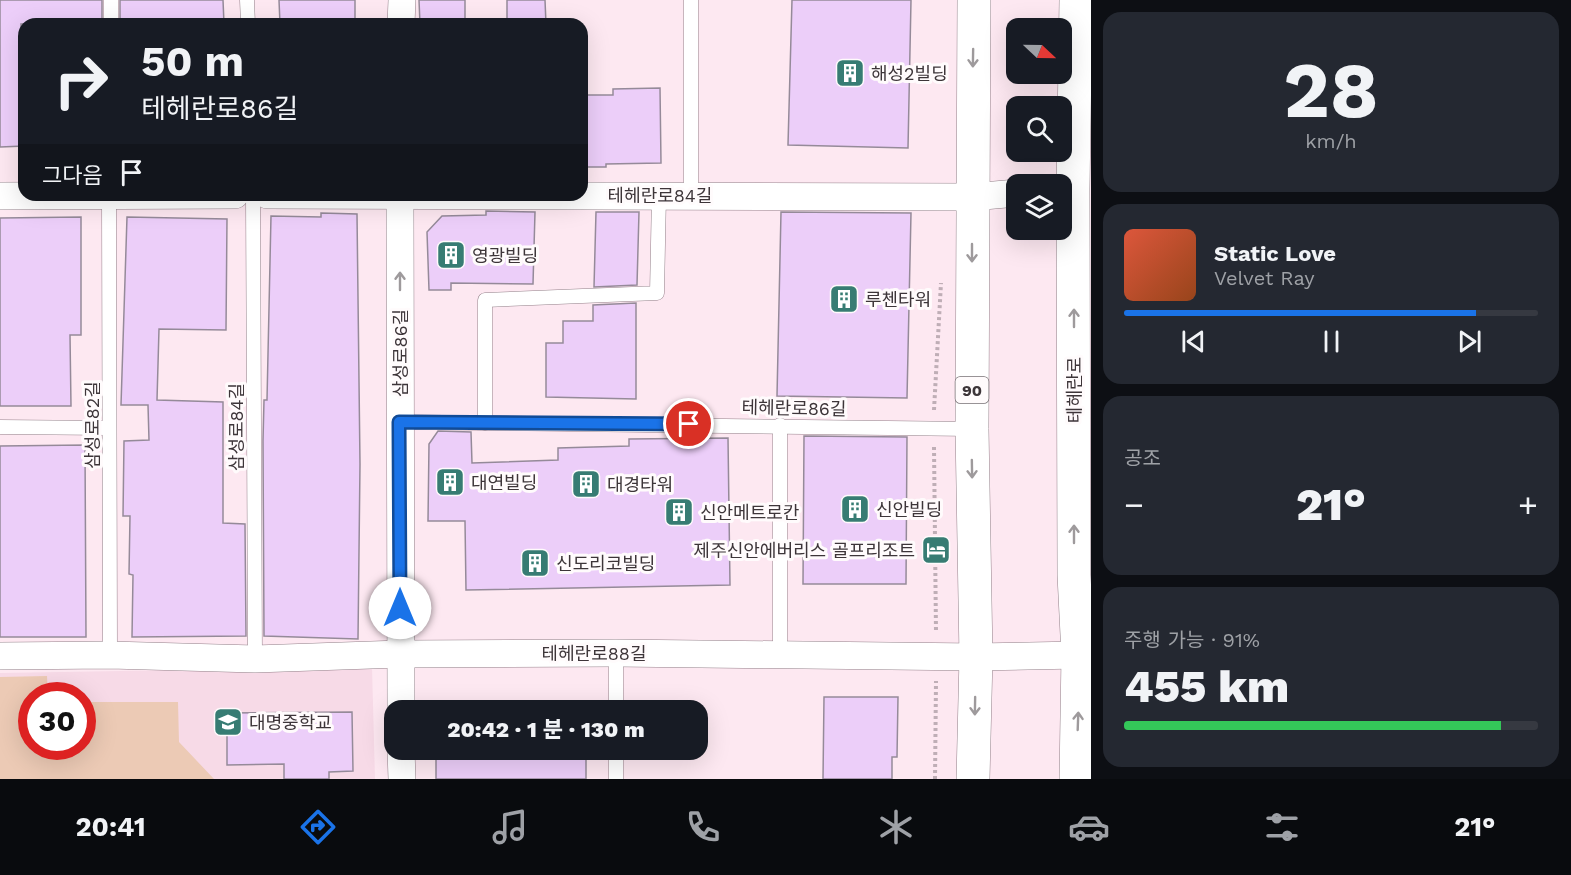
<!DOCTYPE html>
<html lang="ko">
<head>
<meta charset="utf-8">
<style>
	:root { --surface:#171b24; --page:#242831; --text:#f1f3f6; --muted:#9ea1a6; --line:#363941; --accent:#1a73e8 }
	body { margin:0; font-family:"Work Sans","Noto Sans KR",sans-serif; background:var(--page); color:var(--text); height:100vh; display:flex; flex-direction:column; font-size:22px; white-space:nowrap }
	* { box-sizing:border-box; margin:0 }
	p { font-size:20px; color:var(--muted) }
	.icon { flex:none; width:33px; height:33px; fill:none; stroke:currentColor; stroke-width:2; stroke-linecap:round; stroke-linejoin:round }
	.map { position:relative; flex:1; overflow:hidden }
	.details { display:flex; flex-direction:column; gap:12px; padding:12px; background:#0d0f14; width:480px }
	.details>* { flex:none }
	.hud { position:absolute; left:18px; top:18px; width:570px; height:183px; border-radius:18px; box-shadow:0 6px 24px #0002; background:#171b24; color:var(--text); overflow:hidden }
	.needle { width:39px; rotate:112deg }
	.controls { position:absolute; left:1006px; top:18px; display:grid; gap:12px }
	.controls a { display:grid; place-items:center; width:66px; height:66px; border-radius:12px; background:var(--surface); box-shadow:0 6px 24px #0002; font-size:30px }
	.speed { position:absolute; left:18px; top:682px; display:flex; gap:12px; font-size:30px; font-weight:700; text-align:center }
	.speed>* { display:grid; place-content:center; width:78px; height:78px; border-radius:50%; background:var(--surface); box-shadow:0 6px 24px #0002; line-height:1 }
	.speed .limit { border:9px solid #d22; background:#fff; color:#111 }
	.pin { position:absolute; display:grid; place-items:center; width:51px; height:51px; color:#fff; margin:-26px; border:3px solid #fff; border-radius:50%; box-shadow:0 2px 6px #0007 }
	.me { position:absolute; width:66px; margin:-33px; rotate:0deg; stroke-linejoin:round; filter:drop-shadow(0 0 4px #0008) }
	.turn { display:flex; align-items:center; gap:21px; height:126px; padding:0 24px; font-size:27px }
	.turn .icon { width:78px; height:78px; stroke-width:2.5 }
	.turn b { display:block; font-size:42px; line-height:51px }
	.then { display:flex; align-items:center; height:57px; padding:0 24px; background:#0003; gap:12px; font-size:22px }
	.big { font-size:45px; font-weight:800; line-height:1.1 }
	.details .card { flex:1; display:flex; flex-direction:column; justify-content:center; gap:9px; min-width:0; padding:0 21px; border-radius:18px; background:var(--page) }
	.details .dial { align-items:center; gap:0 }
	.dial b { font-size:78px; line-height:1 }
	.song { display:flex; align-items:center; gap:18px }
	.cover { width:72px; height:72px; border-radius:9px; background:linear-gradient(135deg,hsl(10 70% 55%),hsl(20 70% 35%)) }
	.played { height:6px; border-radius:3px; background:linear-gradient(90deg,var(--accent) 85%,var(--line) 85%) }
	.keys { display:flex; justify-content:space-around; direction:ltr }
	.heat { display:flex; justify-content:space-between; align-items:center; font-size:33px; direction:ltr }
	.charge { height:9px; border-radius:4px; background:linear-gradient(90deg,#34c759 91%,var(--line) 0) }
	.trip { position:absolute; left:384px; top:700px; width:324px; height:60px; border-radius:18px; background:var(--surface); box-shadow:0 6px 24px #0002; font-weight:800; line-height:60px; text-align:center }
	.tabs { display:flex; height:96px; justify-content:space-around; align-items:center; background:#090b0e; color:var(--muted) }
	.tabs .icon { width:42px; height:42px }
	.tabs .current { color:var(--accent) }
	.tabs b { font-size:27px; color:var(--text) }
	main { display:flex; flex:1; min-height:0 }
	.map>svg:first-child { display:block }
</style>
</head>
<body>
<main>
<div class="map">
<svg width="1091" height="779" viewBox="0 0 1091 779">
	<rect width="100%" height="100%" fill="#fde8f1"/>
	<path fill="#f7dae7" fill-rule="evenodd" d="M372,667L375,779H0V673ZM32,696H82V747H32Z"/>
	<path fill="#eccab5" d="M47,676L48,696H32V747H82L83,702H178L179,742L214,779H0V677Z"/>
	<g fill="#eccef9" stroke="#958a99" stroke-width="1.5">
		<path d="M0,0H102V24H21L24,146L0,147Z"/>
		<path d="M120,0H223L224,24H120Z"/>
		<path d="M279,0H355V24H280Z"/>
		<path d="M419,0H465V24H420Z"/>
		<path d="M507,0H545L546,24H507Z"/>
		<path d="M792,0H911L908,148L788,145Z"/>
		<path d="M660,88L661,163L606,164V167H582V95H613V89Z"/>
		<path d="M486,211L535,212L533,284L451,283V290H429L427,232L442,216L486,215Z"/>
		<path d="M596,212H639L637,285L594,287Z"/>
		<path d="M781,212L911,213L907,398L777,396Z"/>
		<path d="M321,213L357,214L360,464L358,639L264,636L263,441L264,400H267L271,216L321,217Z"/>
		<path d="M81,217V335H70L71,406H0V218Z"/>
		<path d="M127,217L227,219L226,330L159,329L157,400L223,402V523L245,524L246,636L132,637L133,575L129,574L130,516H123L124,441L149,440L148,405H121Z"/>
		<path d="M636,303V399L546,397V343H563V321H593V305Z"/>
		<path d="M438,431L471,432L472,463L558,460V448L629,446V439L728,438L730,585L466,590L465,521H428L429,444Z"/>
		<path d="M804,436L907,437L906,584H803Z"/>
		<path d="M85,445L86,637H0V446Z"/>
		<path d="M824,697H898L897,757H892V779H823Z"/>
		<path d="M352,712L353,771L329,772V779H284V764L227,765V713Z"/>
		<path d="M436,750H489V754H586V779H436Z"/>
	</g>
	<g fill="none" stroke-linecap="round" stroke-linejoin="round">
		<g stroke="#94818a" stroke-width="15">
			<g id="service">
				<path d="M247,0L248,24"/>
				<path d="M111,24V0"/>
				<path d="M109,195L110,655"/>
				<path d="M253,195L255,659"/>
				<path d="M691,195V0"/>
				<path d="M399,422L972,429"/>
				<path d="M485,423V300L657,293L659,195"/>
				<path d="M780,425V653"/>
				<path d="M0,427L109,428"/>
				<path d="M616,711V653"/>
				<path d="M616,779V750"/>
			</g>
		</g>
		<g stroke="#94818a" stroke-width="28">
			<g id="minor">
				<path d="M401,24L402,0"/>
				<path d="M267,195L972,197L1017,193"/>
				<path d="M400,195L401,711"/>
				<path d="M0,196L235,195"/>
				<path d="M0,656L110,655L255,659L400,654L616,653L976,657L1078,655"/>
				<path d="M401,750L402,779"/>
			</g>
		</g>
		<g stroke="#94818a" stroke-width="34">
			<g id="primary">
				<path d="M1076,0L1073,189L1074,575L1078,655L1076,779"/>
				<path d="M973,779L976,657L972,429L974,0"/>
			</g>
		</g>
		<g stroke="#bfaeb6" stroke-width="4" stroke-dasharray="3 3" stroke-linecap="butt">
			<path d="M934,410L941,283"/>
			<path d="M934,447L936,632"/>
			<path d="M935,779L936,681"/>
		</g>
		<use href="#service" stroke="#fff" stroke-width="14"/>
		<use href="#minor" stroke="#fff" stroke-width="27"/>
		<use href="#primary" stroke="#fff" stroke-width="33"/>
	</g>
	<defs><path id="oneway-shaft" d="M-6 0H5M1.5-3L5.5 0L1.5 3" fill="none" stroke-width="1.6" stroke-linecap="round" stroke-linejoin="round" transform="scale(1.5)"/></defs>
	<g stroke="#9e9a9c">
		<use href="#oneway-shaft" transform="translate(973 58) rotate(91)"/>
		<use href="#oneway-shaft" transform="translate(972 253) rotate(90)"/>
		<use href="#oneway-shaft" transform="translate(400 281) rotate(-90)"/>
		<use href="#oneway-shaft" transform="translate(1074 318) rotate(-90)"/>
		<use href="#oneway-shaft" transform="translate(972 469) rotate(89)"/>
		<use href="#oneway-shaft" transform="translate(1074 534) rotate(-90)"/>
		<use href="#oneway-shaft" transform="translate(975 706) rotate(91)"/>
		<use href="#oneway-shaft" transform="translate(1078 721) rotate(-88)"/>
	</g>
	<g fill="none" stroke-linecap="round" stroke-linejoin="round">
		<g stroke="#114b97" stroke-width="15">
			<path id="route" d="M400,608L399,422L689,424"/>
		</g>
		<use href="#route" stroke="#1a73e8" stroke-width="10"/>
	</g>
	<defs>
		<g id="building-square" transform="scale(1.5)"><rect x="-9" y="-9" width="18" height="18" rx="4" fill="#377c73" stroke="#fffbfc"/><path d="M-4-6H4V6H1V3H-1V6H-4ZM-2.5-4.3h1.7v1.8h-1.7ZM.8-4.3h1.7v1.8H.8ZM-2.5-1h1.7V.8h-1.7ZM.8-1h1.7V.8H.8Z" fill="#fff"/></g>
		<g id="hotel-square" transform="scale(1.5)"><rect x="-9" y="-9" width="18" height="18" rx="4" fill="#377c73" stroke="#fffbfc"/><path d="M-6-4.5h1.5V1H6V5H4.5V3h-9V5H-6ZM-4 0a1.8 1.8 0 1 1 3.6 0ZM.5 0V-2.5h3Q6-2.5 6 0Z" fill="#fff"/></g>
		<g id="school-square" transform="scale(1.5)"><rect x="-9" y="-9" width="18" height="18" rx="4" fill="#377c73" stroke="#fffbfc"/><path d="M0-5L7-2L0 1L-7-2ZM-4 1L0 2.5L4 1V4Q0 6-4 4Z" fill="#fff"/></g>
	</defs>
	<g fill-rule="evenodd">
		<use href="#building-square" x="850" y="73"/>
		<use href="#building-square" x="451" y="255"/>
		<use href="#building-square" x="844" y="299"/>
		<use href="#building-square" x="450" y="482"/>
		<use href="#building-square" x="586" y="484"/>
		<use href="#building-square" x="855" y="509"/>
		<use href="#building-square" x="679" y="512"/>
		<use href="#hotel-square" x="936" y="550"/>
		<use href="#building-square" x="535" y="563"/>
		<use href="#school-square" x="228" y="722"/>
	</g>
	<g text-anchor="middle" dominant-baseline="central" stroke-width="6" stroke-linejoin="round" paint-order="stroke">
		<rect fill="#fffbfc" stroke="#777074" stroke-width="1.5" x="955.5" y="377" width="33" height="26" rx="4.5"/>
		<g font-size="16" font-weight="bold" fill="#3d3539">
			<text x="972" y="390">90</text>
		</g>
		<g font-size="18" fill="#3d3539" stroke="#fffbfc" text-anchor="start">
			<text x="871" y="73">해성2빌딩</text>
			<text x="472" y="255">영광빌딩</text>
			<text x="865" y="299">루첸타워</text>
			<text x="471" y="482">대연빌딩</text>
			<text x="607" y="484">대경타워</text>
			<text x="876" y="509">신안빌딩</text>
			<text x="700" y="512">신안메트로칸</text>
			<text x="915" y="550" text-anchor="end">제주신안에버리스 골프리조트</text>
			<text x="556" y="563">신도리코빌딩</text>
			<text x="249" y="722">대명중학교</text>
		</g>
		<g font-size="18" fill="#3d3539" stroke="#fffbfc">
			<text x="660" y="195">테헤란로84길</text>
			<text transform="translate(400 353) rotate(-90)">삼성로86길</text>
			<text transform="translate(1074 390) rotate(-90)">테헤란로</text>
			<text transform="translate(794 408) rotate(1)">테헤란로86길</text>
			<text transform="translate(92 425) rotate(-90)">삼성로82길</text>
			<text transform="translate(236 427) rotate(-90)">삼성로84길</text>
			<text x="594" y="653">테헤란로88길</text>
		</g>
	</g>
</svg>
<div class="controls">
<a><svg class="needle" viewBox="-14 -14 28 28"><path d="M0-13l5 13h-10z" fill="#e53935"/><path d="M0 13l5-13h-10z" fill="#9ea1a6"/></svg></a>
<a><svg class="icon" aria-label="search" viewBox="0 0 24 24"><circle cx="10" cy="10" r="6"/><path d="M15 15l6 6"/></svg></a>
<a><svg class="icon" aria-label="layers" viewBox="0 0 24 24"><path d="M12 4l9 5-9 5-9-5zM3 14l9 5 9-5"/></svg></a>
</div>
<div class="speed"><div class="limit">30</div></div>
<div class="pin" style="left:689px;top:424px;background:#d93025"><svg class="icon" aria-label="arrive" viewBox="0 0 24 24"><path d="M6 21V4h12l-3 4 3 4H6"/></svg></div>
<svg class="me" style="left:400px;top:608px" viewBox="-20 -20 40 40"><circle r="19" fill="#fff"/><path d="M0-13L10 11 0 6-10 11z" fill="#1a73e8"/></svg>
<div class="trip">20:42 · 1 분 · 130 m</div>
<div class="hud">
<div class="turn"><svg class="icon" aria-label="right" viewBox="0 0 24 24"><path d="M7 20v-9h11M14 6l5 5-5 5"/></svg><div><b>50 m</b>테헤란로86길</div></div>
<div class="then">그다음<svg class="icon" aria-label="arrive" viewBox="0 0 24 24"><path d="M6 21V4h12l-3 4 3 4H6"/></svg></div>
</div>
</div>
<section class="details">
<div class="card dial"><b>28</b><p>km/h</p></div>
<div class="card">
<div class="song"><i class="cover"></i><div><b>Static Love</b><p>Velvet Ray</p></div></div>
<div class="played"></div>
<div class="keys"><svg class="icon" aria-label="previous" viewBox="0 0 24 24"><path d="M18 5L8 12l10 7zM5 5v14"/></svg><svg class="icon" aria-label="pause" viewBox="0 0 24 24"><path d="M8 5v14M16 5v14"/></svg><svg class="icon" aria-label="next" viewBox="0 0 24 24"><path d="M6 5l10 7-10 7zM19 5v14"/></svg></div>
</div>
<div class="card"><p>공조</p>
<div class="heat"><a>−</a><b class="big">21°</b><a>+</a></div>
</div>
<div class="card"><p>주행 가능 · 91%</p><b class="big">455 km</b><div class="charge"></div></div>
</section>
</main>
<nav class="tabs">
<b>20:41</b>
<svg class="icon current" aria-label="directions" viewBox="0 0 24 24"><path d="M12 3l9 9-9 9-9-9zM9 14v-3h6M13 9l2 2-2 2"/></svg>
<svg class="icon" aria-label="music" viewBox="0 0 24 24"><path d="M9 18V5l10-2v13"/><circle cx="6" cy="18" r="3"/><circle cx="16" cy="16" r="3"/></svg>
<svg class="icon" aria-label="phone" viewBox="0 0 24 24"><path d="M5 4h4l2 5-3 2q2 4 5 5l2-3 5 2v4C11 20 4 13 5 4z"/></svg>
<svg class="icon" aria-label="climate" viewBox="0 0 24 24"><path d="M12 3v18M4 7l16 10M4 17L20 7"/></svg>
<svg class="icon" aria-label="car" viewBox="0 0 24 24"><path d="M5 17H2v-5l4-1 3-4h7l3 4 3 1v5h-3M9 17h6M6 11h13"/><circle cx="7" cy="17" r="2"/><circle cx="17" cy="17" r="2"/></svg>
<svg class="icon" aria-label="filters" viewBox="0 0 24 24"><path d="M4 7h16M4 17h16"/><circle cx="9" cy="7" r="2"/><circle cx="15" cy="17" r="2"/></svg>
<b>21°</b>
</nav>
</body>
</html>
